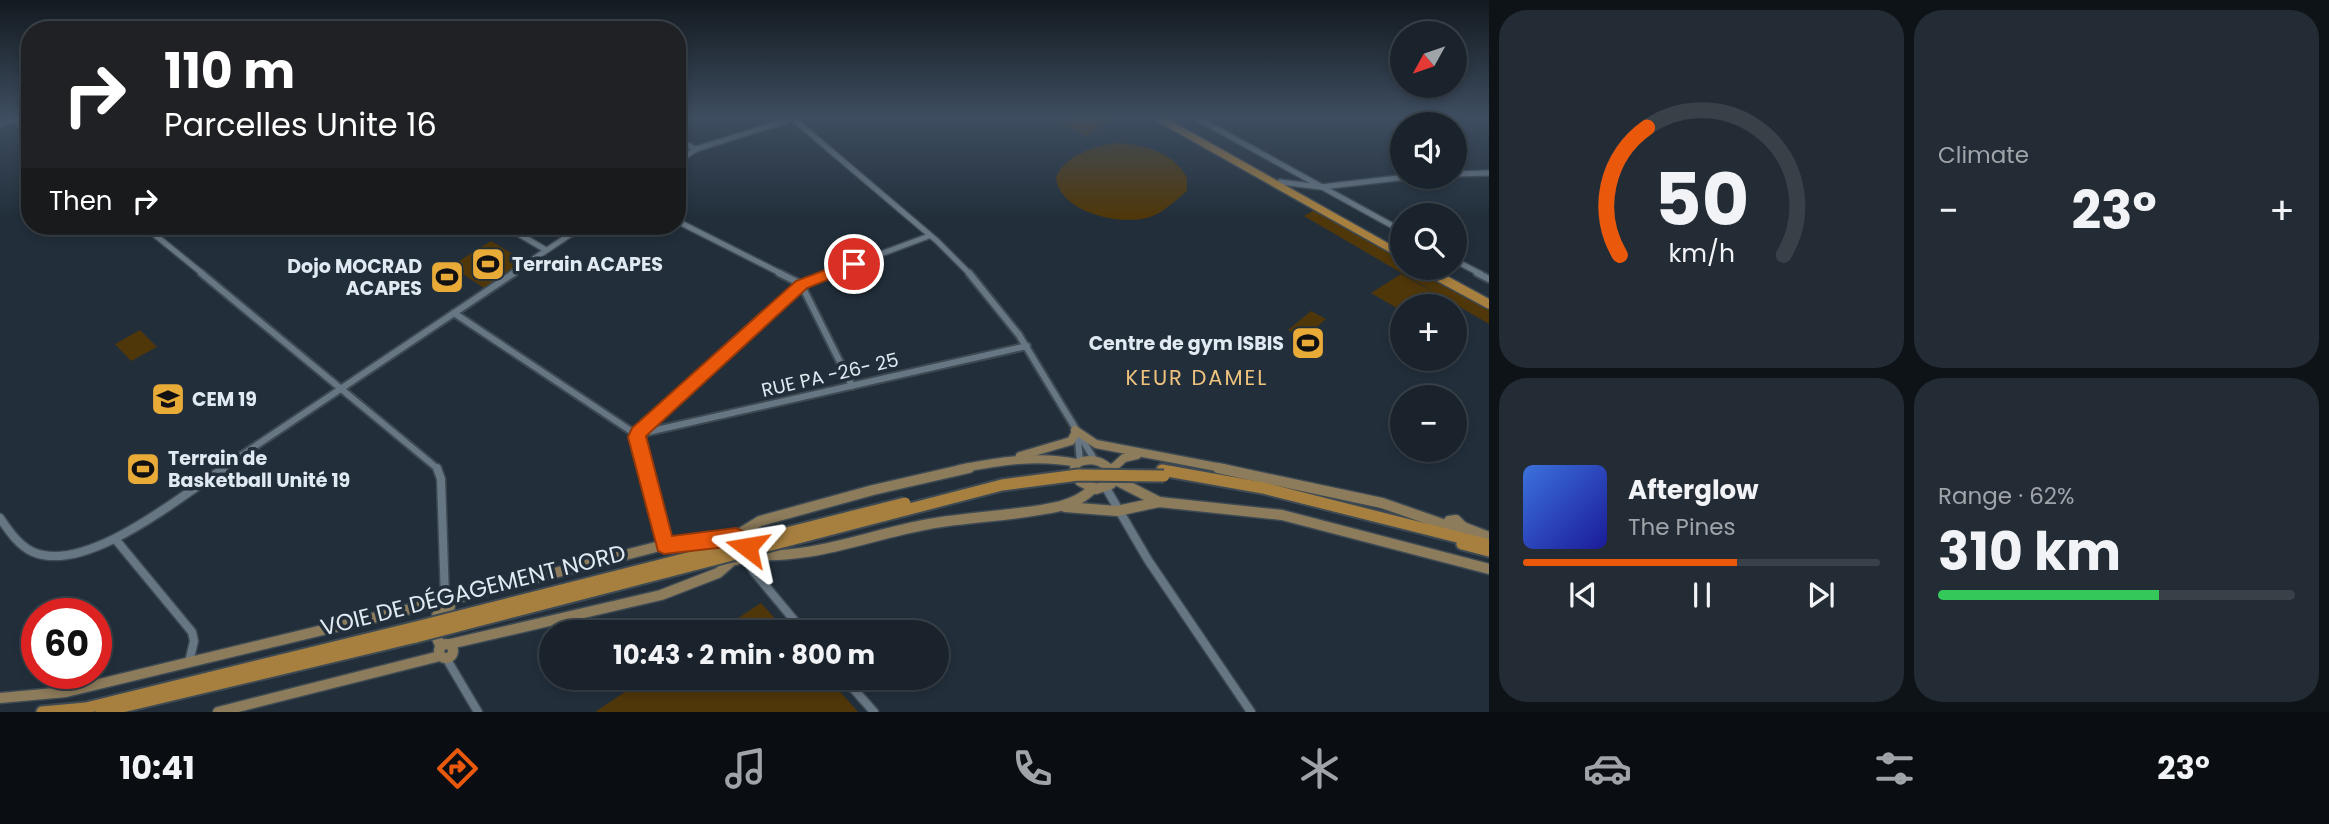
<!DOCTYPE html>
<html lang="en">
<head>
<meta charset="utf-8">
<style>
	:root { --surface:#1a232c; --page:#232b34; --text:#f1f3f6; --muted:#9fa4a9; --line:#384048; --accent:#ea580c }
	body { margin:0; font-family:Poppins,sans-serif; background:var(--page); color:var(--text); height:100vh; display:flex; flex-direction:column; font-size:26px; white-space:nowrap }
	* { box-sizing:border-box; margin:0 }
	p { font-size:23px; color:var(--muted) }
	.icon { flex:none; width:38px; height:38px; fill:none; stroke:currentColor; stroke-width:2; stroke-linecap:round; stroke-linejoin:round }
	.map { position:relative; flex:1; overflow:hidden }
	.drawer { display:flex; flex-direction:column; gap:10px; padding:10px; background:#0e1318; width:840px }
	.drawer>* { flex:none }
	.top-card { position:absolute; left:21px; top:21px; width:665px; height:214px; border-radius:28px; box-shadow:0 4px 10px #0003,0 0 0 2px var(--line); background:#202124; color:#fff; overflow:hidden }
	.needle { width:46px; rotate:230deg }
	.buttons { position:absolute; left:1390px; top:21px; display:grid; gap:14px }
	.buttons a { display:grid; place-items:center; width:77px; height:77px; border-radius:50%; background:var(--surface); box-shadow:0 4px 10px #0003,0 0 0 2px var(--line); font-size:35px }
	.speed { position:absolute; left:21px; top:598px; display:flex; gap:14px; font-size:35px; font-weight:700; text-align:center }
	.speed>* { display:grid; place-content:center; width:91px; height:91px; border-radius:50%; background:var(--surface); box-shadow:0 4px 10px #0003,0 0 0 2px var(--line); line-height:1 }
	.speed .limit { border:10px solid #d22; background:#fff; color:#111 }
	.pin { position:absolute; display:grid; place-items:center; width:60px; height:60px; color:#fff; margin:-30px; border:4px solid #fff; border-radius:50%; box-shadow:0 2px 7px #0007 }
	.me { position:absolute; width:77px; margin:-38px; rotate:284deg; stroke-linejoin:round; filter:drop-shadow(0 0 5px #0008) }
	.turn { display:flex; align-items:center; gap:24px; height:147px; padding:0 28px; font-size:32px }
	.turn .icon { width:91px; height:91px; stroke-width:2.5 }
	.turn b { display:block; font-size:49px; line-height:60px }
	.then { display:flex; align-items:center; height:66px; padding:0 28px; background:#0003; gap:14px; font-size:26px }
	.big { font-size:52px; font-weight:700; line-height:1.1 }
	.drawer .tile { flex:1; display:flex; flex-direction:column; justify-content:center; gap:10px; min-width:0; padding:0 24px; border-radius:28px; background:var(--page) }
	.drawer .dial { align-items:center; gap:0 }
	.dial svg { height:182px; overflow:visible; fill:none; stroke:var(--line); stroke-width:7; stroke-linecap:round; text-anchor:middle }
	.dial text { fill:var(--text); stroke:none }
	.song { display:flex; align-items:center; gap:21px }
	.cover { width:84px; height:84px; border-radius:10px; background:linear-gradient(135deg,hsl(220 70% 55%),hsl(240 70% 35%)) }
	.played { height:7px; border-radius:4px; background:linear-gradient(90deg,var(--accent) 60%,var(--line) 60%) }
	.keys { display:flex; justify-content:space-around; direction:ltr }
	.heat { display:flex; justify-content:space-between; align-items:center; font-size:38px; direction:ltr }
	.charge { height:10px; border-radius:5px; background:linear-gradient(90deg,#34c759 62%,var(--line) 0) }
	.drawer .tiles { flex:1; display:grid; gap:10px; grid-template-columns:repeat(2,1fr) }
	.trip { position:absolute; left:539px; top:620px; width:410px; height:70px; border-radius:35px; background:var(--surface); box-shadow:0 4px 10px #0003,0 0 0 2px var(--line); font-weight:700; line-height:70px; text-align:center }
	.tab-bar { display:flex; height:112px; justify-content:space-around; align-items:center; background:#0a0e12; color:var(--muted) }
	.tab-bar .icon { width:49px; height:49px }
	.tab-bar .active { color:var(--accent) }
	.tab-bar b { font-size:32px; color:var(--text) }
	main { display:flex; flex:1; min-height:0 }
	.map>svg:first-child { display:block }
</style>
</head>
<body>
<main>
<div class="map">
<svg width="1489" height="712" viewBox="0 0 1489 712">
	<rect width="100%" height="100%" fill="#222f3b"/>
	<g fill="#4f370a">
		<path d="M1074,117H1119L1087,136L1061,125Z"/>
		<path d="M1119,143C1144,145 1175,153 1187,178V191C1177,199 1163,213 1150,217C1122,226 1061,214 1056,178C1063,156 1098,144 1119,143Z"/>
		<path d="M1314,210L1402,259V268H1417L1489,308V324L1304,216Z"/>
		<path d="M491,241L524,261L484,288L451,266Z"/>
		<path d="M1401,274L1441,296L1426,306H1402V311L1371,293Z"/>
		<path d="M1311,311L1326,319L1303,339L1288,330Z"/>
		<path d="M140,330L157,347L131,361L115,344Z"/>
		<path d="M146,455L160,470L140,484L126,468Z"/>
		<path d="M761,603L787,632H717Z"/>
		<path d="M647,677H827L858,712H595Z"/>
	</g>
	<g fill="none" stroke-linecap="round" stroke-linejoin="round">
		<g stroke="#3e4a53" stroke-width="8">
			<g id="minor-far2">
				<path d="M791,117L937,241L970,274"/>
				<path d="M1195,117L1402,231"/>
				<path d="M14,120L30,132"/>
				<path d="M0,125L19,117"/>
				<path d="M677,140L696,149"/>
				<path d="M677,162L696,149L792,119"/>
				<path d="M1454,174L1489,173"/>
				<path d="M1280,182L1321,187L1407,177"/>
				<path d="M677,221L782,274"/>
				<path d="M144,226L203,274"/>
				<path d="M505,226L546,250"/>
				<path d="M1454,260L1481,274"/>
				<path d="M511,274L583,226"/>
				<path d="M827,274L929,236"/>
			</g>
		</g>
		<g stroke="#3e4a53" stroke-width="10">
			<g id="minor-far1">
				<path d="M201,273L438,469"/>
				<path d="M779,273L801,284L852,386"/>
				<path d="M969,273L1019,335L1094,459"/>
				<path d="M1477,273L1489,279"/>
				<path d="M801,284L831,273"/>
				<path d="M454,313L634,433"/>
				<path d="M638,432L802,285"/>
				<path d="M639,434L1027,346"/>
				<path d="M637,437L645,469"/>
				<path d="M1078,440L1080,461"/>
				<path d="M221,469L514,273"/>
			</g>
		</g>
		<g stroke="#3e4a53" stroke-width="11">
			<g id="minor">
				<path d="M437,468L441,479L445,599"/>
				<path d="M645,468L664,545"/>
				<path d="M1106,488L1148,560L1251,712"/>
				<path d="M0,518C9,531 19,546 33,552C86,575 181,496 224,468"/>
				<path d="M116,540L192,632L194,641L189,662"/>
				<path d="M745,556L754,572L804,632"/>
				<path d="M446,658L478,712"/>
				<path d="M843,677L874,712"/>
			</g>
		</g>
		<g stroke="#3e4a53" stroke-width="11">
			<g id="major-far1">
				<path d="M1075,430L1096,444L1227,469"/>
				<path d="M1020,456L1071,441L1076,432"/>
				<path d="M960,469C999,461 1038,455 1077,463"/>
				<path d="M1076,469L1077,463C1089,458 1100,459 1110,469"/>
				<path d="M1112,469L1124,458L1137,455"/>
			</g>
		</g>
		<g stroke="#3e4a53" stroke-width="13">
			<g id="major">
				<path d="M1075,468L1080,481L1096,489L1111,484L1113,476L1108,468"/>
				<path d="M1218,468L1382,503L1451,527"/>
				<path d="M1111,470L1114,468"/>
				<path d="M1114,479L1159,502L1282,515L1489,569"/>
				<path d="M1065,507L1117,511L1159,502"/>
				<path d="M1456,520L1463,527L1462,530H1456L1449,521Z"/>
				<path d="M1463,527L1489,537"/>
				<path d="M734,537L743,539L748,547L745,556L736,560L724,556L723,544Z"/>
				<path d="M734,537L760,521L873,490L969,468"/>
				<path d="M746,554C810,561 867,535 929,524C972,516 1018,516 1061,506C1074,502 1084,498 1093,488"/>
				<circle cx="444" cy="605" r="6"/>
				<path d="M449,600L664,545L727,539"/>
				<path d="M439,609L433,630L441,647"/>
				<circle cx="446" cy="651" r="7"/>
				<path d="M450,644L661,595L718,573L733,560"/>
				<path d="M0,698L66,692L439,602"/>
				<path d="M218,712L440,656"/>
			</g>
		</g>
		<g stroke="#3e4a53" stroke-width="10">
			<g id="highway-far2">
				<path d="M1157,117L1402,255"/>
				<path d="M1424,268L1436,274"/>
			</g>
		</g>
		<g stroke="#3e4a53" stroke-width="12">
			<path id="highway-far1" d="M1432,273L1489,304"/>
		</g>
		<g stroke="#3e4a53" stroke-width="15">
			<g id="highway">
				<path d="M1162,470L1263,488L1489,545"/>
				<path d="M1462,544L1489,551"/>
				<path d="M42,712L86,708L416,627"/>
				<path d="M101,712L416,637"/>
			</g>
		</g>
		<use href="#minor-far2" stroke="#677683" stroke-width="5"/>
		<use href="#minor-far1" stroke="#677683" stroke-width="6"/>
		<use href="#minor" stroke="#677683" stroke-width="8"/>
		<use href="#major-far1" stroke="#8d7c5b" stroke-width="8"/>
		<use href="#major" stroke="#8d7c5b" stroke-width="10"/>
		<use href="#highway-far2" stroke="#a78040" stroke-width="7"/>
		<use href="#highway-far1" stroke="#a78040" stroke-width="9"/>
		<use href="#highway" stroke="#a78040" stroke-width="11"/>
		<g stroke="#3e4a53" stroke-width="15" stroke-linecap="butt">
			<g id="highway-bridge">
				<path d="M416,627L905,503"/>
				<path d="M416,637L1002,485L1078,475L1164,476"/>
			</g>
		</g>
		<use href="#highway-bridge" stroke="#a78040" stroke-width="11"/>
	</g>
	<linearGradient id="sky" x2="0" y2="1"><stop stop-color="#131a20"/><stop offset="0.54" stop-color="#3e4d60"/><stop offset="1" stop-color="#3e4d60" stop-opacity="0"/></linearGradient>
	<rect width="1489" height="217" fill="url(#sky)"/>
	<path fill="#ea580c" stroke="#983908" stroke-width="2" d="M854,259L859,260V267L807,288L646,436L672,536L736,528L752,535L757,547L754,553L747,556L741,553L735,546L664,554L658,551L628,437L632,428L796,281Z"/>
	<defs>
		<g id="stadium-square" transform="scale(1.75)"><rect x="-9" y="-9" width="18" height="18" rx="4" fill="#e9ab38" stroke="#222f3b"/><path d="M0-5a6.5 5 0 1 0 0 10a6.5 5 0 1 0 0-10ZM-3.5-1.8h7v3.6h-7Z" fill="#111"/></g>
		<g id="university-square" transform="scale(1.75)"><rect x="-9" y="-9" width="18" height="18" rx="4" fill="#e9ab38" stroke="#222f3b"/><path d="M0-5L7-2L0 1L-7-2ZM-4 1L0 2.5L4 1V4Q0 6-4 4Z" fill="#111"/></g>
	</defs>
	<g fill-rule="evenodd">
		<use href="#stadium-square" x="488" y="264"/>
		<use href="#stadium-square" x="447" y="277"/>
		<use href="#stadium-square" x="1308" y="343"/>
		<use href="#university-square" x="168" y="399"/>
		<use href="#stadium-square" x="143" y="469"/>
	</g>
	<g text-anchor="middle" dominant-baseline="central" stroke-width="7" stroke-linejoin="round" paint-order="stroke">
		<g font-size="19" font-weight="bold" fill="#e1eaf2" stroke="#222f3b" text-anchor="start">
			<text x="512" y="264">Terrain ACAPES</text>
			<text x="422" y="266" text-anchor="end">Dojo MOCRAD<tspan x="422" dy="22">ACAPES</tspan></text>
			<text x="1284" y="343" text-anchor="end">Centre de gym ISBIS</text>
			<text x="192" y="399">CEM 19</text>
			<text x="168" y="458">Terrain de<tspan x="168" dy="22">Basketball Unité 19</tspan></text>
		</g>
		<g font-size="19" fill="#e1eaf2" stroke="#222f3b">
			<text transform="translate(830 375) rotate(-13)">RUE PA -26- 25</text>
		</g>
		<g font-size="21" letter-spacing="2" fill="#efc37e" stroke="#222f3b">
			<text x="1197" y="377">KEUR DAMEL</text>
		</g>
		<g font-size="23" fill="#e1eaf2" stroke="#222f3b">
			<text transform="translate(473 590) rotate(-14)">VOIE DE DÉGAGEMENT NORD</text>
		</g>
	</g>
</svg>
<div class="buttons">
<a><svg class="needle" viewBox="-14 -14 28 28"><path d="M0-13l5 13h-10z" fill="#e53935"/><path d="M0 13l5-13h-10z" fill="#9fa4a9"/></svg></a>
<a><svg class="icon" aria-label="sound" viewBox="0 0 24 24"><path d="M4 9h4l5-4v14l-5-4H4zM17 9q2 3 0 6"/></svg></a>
<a><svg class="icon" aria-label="search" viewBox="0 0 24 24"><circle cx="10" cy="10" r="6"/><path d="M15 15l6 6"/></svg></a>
<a>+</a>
<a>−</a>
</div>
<div class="speed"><div class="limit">60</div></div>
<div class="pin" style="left:854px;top:264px;background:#d93025"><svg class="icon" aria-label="arrive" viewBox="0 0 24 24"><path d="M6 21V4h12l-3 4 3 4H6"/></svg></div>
<svg class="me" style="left:747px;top:547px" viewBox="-20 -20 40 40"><path d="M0-17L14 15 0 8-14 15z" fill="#ea580c" stroke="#fff" stroke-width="4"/></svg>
<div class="trip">10:43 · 2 min · 800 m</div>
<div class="top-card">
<div class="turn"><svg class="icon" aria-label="right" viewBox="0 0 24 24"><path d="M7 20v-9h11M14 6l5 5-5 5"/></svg><div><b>110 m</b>Parcelles Unite 16</div></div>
<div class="then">Then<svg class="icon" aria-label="right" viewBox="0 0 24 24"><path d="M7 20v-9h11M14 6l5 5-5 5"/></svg></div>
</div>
</div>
<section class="drawer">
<div class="tiles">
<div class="tile dial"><svg viewBox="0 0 100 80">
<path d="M14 69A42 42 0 1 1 86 69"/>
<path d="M14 69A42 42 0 0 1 26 13" stroke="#ea580c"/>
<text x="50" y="56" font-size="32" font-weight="700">50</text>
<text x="50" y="72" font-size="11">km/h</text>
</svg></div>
<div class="tile"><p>Climate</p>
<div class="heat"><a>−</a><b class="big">23°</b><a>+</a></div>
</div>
<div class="tile">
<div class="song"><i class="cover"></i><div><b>Afterglow</b><p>The Pines</p></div></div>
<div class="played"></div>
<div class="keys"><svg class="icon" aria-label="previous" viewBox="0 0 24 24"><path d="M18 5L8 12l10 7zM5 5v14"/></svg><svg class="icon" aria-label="pause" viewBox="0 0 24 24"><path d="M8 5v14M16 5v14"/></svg><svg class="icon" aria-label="next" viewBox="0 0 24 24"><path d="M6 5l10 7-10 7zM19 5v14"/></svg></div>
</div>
<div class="tile"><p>Range · 62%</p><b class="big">310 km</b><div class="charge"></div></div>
</div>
</section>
</main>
<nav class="tab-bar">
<b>10:41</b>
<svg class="icon active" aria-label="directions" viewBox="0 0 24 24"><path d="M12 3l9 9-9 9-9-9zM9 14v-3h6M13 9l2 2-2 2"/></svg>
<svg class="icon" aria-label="music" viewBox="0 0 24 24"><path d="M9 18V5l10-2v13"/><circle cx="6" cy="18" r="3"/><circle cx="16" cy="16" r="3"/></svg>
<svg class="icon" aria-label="phone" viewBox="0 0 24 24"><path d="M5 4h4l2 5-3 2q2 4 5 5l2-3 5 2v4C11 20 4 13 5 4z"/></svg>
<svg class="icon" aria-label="climate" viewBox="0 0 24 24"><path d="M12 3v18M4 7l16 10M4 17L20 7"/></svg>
<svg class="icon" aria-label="car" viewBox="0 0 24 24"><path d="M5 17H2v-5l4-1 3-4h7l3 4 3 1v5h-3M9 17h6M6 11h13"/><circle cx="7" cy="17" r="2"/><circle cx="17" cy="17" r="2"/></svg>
<svg class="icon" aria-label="filters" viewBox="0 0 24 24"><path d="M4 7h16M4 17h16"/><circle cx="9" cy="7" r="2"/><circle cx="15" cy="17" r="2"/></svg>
<b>23°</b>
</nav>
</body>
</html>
